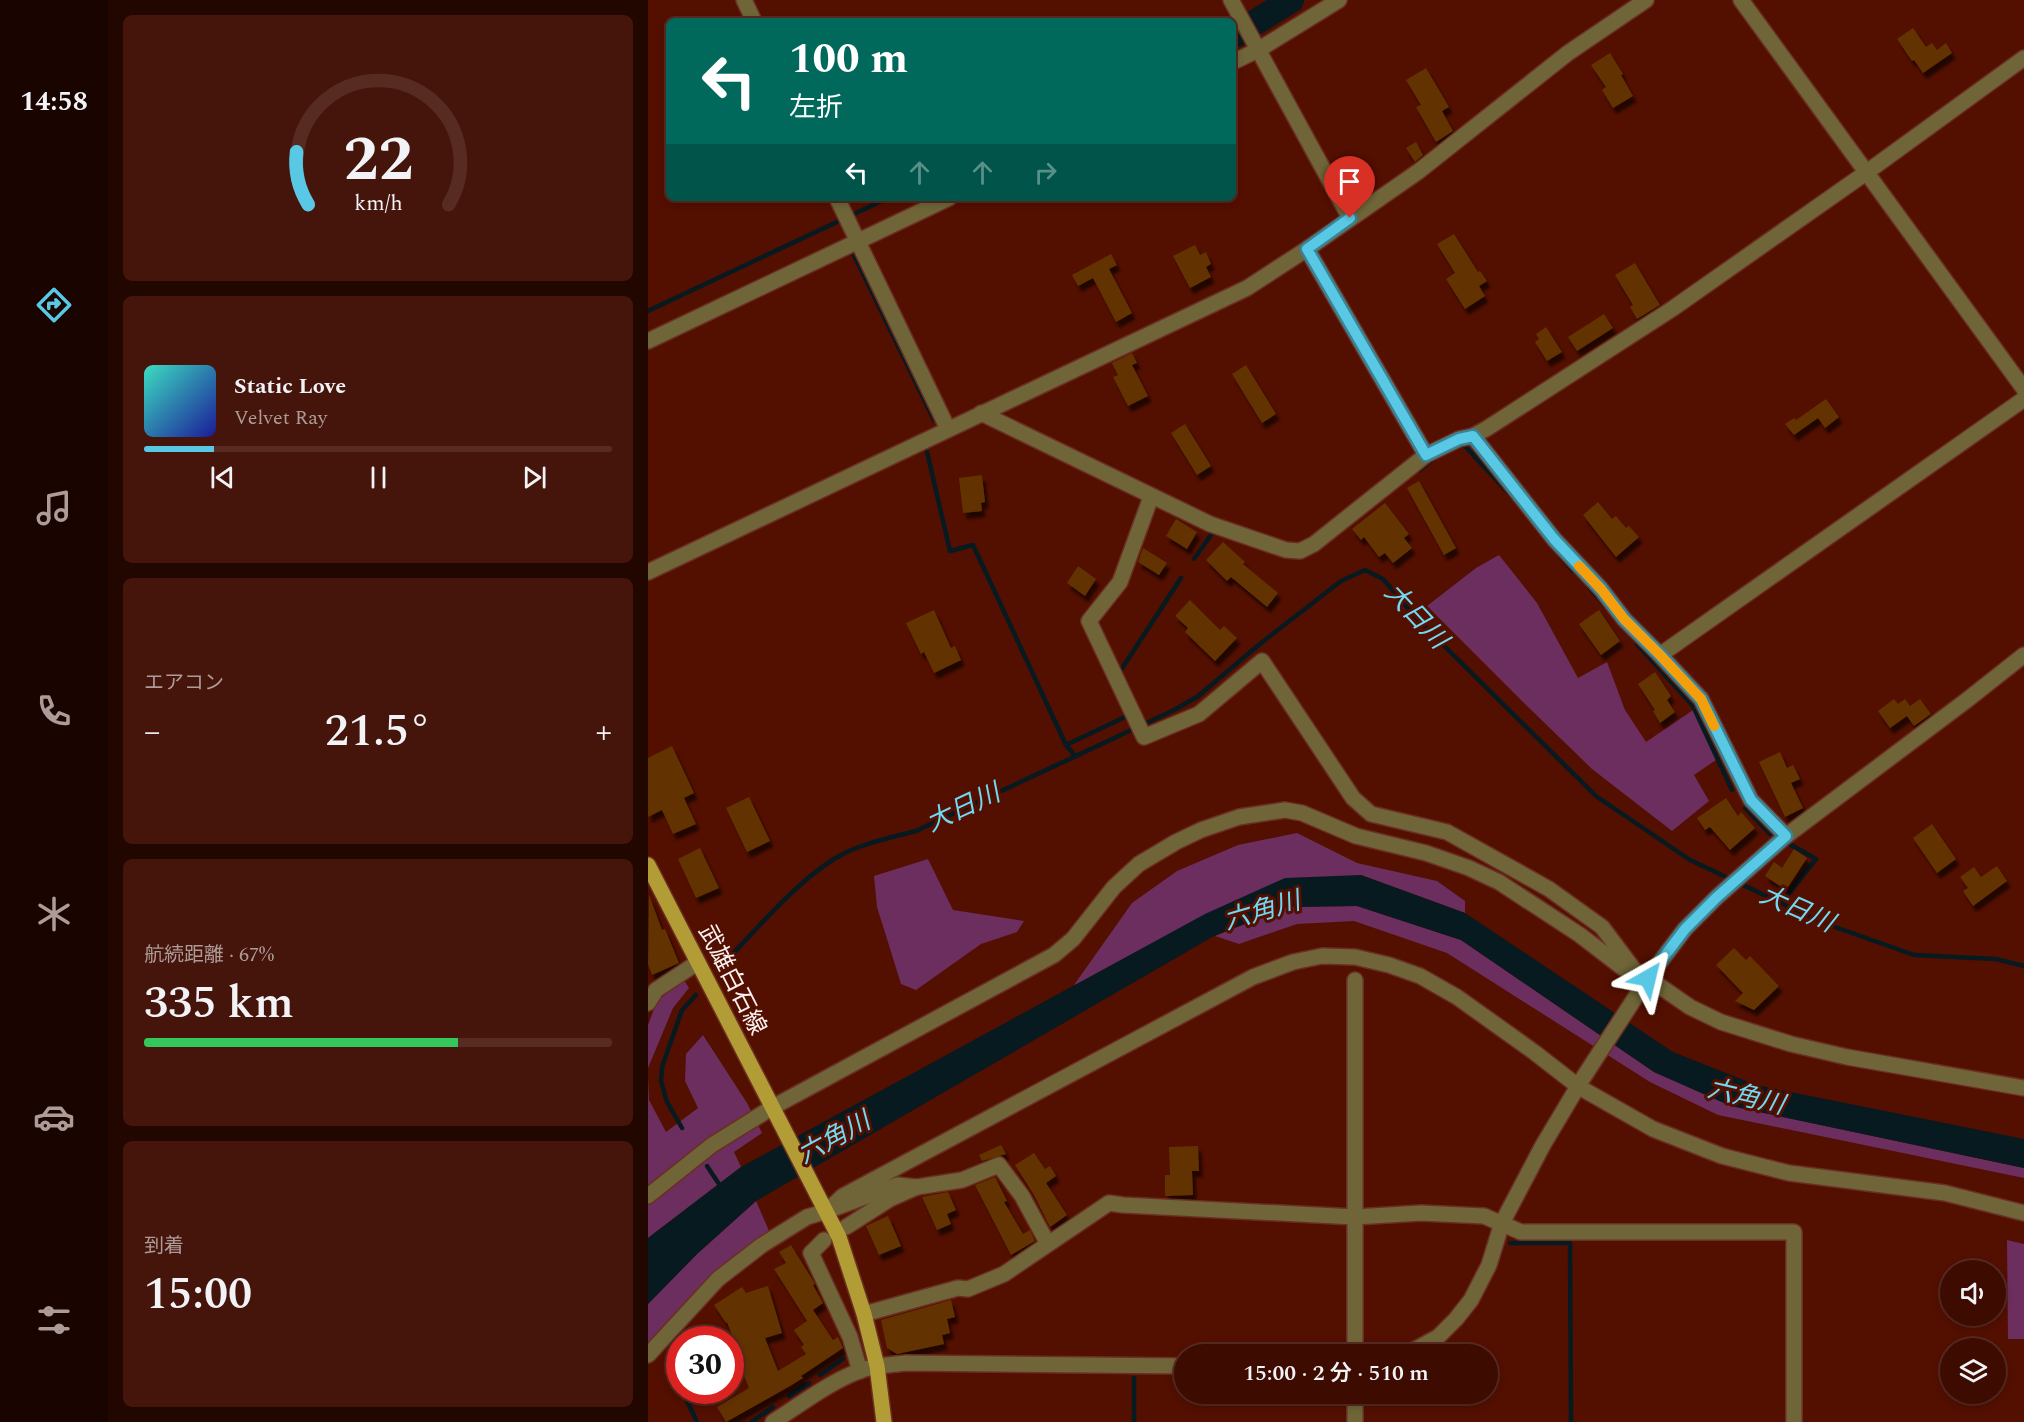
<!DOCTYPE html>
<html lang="ja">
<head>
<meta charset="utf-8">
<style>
	:root { --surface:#3e0b00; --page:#45140a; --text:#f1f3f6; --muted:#ad9b99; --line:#572b22; --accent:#59c8e4 }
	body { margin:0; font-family:Spectral,"Noto Sans JP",serif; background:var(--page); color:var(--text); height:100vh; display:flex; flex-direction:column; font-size:22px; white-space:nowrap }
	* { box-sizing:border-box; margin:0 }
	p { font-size:20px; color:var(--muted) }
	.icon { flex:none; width:33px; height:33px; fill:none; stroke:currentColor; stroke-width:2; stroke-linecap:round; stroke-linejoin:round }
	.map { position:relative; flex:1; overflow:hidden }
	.drawer { display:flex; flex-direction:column; gap:15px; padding:15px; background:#220600; width:540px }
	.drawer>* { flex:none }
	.banner { position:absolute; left:18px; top:18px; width:570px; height:183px; border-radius:9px; box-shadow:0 3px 9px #0003,0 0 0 2px var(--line); background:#00695c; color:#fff; overflow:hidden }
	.tools { position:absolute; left:1292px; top:1260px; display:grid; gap:12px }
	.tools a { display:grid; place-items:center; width:66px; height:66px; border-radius:50%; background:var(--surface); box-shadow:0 3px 9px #0003,0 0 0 2px var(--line); font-size:30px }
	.speed { position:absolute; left:18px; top:1326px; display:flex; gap:12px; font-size:30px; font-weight:700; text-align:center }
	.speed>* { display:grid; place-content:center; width:78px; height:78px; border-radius:50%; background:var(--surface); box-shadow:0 3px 9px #0003,0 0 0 2px var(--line); line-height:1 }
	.speed .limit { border:9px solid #d22; background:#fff; color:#111 }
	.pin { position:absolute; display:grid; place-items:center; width:51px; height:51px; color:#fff; margin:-62px -26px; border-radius:50% 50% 50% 0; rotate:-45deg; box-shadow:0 0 6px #0007 }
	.pin .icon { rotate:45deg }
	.me { position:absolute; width:66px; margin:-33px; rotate:37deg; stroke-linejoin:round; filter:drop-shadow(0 0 4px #0008) }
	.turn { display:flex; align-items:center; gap:21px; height:126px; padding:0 24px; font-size:27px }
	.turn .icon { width:78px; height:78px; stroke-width:2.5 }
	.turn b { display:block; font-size:42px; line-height:51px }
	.lanes { display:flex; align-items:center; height:57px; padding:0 24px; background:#0003; justify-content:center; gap:30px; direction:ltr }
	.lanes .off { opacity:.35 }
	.big { font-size:45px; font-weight:600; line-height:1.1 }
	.drawer .card { flex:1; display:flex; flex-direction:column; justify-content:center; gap:9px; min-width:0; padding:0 21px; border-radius:9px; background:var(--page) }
	.drawer .dial { align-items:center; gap:0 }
	.dial svg { height:156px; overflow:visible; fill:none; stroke:var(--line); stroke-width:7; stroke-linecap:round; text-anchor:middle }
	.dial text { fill:var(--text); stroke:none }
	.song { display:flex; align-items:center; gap:18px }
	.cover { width:72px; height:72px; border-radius:9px; background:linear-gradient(135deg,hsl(170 70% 55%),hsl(240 70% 35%)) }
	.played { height:6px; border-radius:3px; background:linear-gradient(90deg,var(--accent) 15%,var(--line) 15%) }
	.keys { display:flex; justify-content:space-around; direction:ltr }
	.heat { display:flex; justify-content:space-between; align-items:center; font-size:33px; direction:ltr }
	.charge { height:9px; border-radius:4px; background:linear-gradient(90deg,#34c759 67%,var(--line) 0) }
	.trip { position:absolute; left:526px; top:1344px; width:324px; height:60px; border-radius:30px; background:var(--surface); box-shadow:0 3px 9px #0003,0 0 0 2px var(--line); font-weight:600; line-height:60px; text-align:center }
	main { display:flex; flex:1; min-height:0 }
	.dock { display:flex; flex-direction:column; width:108px; justify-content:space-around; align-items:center; background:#190400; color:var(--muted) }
	.dock .icon { width:42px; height:42px }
	.dock .selected { color:var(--accent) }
	.dock b { font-size:27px; color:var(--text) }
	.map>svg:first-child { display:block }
</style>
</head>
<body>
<main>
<nav class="dock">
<b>14:58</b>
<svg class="icon selected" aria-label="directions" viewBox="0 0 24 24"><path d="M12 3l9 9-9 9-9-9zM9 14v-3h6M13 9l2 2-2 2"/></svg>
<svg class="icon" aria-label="music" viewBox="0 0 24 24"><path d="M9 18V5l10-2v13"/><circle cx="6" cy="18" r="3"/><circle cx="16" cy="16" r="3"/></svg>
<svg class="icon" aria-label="phone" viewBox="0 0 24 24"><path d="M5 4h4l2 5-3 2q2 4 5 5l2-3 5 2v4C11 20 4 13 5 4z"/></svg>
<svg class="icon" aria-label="climate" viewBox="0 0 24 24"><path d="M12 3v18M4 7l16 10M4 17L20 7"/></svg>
<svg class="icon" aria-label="car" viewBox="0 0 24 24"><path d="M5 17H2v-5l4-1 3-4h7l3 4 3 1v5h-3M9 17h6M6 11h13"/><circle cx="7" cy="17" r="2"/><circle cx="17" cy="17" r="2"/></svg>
<svg class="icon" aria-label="filters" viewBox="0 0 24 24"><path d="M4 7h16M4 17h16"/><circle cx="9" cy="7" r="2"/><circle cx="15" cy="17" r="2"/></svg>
</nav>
<section class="drawer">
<div class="card dial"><svg viewBox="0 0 100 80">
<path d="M14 69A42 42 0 1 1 86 69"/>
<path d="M14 69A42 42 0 0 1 8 42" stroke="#59c8e4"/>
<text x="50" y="56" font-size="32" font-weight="700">22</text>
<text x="50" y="72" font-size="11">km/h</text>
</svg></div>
<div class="card">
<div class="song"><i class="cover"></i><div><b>Static Love</b><p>Velvet Ray</p></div></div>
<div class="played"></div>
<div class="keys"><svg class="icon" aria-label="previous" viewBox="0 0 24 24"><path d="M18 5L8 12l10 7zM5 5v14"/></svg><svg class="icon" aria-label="pause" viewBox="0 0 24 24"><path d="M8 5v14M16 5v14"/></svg><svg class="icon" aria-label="next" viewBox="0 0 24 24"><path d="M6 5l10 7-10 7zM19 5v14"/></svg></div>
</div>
<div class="card"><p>エアコン</p>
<div class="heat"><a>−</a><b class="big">21.5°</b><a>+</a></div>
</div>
<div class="card"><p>航続距離 · 67%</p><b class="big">335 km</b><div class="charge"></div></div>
<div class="card"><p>到着</p><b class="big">15:00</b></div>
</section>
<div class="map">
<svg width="1376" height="1422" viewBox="0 0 1376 1422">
	<defs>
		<filter id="shadow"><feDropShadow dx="3.5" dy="6" stdDeviation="1.5" flood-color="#0009"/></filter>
	</defs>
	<rect width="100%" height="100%" fill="#530f00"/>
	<g fill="#6c2e5e">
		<path d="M851,555L889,603L930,678L959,662L977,710L998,742L1045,710L1068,760L1046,775L1061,801L1024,831L944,769L876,703L779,606L828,568Z"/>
		<path d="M649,833L709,863L789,881L817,901V913L713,875L426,985L484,903L529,871L590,845Z"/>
		<path d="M280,859L305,910L376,921L369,932L333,944L268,990L253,984L229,907L226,876Z"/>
		<path d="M709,906L813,940L1006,1072L1083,1106L1376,1168V1178L1070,1115L1002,1082L799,953L706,921L649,924L591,944L567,936L639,907Z"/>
		<path d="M36,980L41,988L25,1008L0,1068V1025L9,1001Z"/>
		<path d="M55,1035L99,1103L114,1133L86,1152L93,1167L0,1238V1075L1,1100L18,1132L50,1108L37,1081L38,1054Z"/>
		<path d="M108,1201L126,1242L78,1277L0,1363V1304L49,1254Z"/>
		<path d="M1359,1240L1376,1244V1339H1360Z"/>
	</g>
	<path fill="#061a20" d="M713,875L817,913L1025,1052L1108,1085L1376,1139V1168L1083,1106L1006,1072L813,940L709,906L639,907L566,936L108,1201L49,1254L0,1304V1238L93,1167L557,914L637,878Z"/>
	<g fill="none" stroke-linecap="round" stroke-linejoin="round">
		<g stroke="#061a20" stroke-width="4.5">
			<path d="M585,36L589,34"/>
			<path d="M206,255L286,420"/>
			<path d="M0,311L240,198"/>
			<path d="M812,444L814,443L864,497"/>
			<path d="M279,452L302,551L325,545L418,745L427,756"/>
			<path d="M772,470L786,458"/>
			<path d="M911,555L925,571"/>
			<path d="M546,559L565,532L568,533"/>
			<path d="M941,587L957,606"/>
			<path d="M989,644L1045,706L1084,790"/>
			<path d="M472,675L471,673L533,578"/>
			<path d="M418,745L477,717"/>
			<path d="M1097,808L1122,834"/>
			<path d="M1133,903L1168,859L1143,845"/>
			<path d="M76,963C110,928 145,885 186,859C210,844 241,838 268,831L526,710L549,697L613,643L693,581L717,570L735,579L772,622L948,796L1042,860L1173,922L1266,955L1348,959L1376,966"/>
			<path d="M34,1128L19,1102L13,1081L14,1067L34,1010L48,995"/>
			<path d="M59,1166L73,1187"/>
			<path d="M862,1243H922L923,1422"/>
			<path d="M18,1366L28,1377L32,1384"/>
			<path d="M172,1375L195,1359"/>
			<path d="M486,1378V1422"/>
			<path d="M34,1390L49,1422"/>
			<path d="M141,1396L161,1383"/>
			<path d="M103,1422L125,1407"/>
		</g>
		<path stroke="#061a20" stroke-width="26" d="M589,34L643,0"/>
	</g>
	<g fill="#623306" filter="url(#shadow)">
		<path d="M1265,28L1278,47L1284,43L1289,50L1298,43L1304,53L1275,73L1266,60L1264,61L1249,39Z"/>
		<path d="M962,53L975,74L973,75L985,96L965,108L954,90L958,87L943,65Z"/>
		<path d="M778,68L801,107L794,111L805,131L788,142L768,107L773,105L758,80Z"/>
		<path d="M768,142L775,155L767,162L758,148Z"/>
		<path d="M806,234L830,272L832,271L839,281L831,286L837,296L817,309L798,279L807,273L789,244Z"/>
		<path d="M547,245L552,255L558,252L563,264L558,267L563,277L542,288L525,256Z"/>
		<path d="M463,254L469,265L461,269L484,313L468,322L445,278L430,286L424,275Z"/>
		<path d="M987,263L1012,305L989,319L982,307L985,305L967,275Z"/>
		<path d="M956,314L965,328L929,351L920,337Z"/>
		<path d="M898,327L914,352L899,361L887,342L891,339L888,334Z"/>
		<path d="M484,353L489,363L484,365L500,396L480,406L465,377L470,375L464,363Z"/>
		<path d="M598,365L628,414L614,423L584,374Z"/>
		<path d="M1178,399L1191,417L1177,428L1170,418L1146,435L1137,424L1146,418L1148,420Z"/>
		<path d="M537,424L563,466L549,475L523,433Z"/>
		<path d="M334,475L337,502L333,503L334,511L315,513L311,478Z"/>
		<path d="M771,481L808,548L796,555L759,488Z"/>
		<path d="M950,502L964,519L968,516L978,528L981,526L991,537L968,557L935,515Z"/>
		<path d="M737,503L761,534L756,538L764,548L745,563L737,553L731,557L716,537L713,540L704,529Z"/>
		<path d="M528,519L549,532L539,549L518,536Z"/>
		<path d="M575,542L597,562L595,564L630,593L619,607L583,577L579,581L558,560Z"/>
		<path d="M495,548L519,563L511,575L490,562Z"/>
		<path d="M430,566L448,579L437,596L419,583Z"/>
		<path d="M542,600L572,630L576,626L589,638L567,661L537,632L540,628L527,616Z"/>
		<path d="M286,610L303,648L307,646L313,660L286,673L276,652L273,654L258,623Z"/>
		<path d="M951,610L972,641L953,655L931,624Z"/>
		<path d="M1007,672L1023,696L1019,700L1027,712L1012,723L1005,711L1007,710L990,684Z"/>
		<path d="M1246,699L1250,704L1257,699L1262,706L1272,699L1283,714L1266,726L1259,716L1242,728L1230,711Z"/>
		<path d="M24,746L46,793L36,798L48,824L25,834L14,810L0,817V758Z"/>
		<path d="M1132,752L1139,768L1145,765L1152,779L1143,783L1155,808L1137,817L1111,762Z"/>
		<path d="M101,797L122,841L99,852L78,808Z"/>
		<path d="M1078,798L1090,816L1093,812L1107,828L1082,850L1062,827L1057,830L1049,818Z"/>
		<path d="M1284,824L1308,859L1289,873L1265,838Z"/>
		<path d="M52,848L71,888L48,898L30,859Z"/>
		<path d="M1146,849L1159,858L1138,890L1117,876L1126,862L1134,868Z"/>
		<path d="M1349,866L1359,881L1325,906L1315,891L1320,888L1312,877L1326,867L1333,877Z"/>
		<path d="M1,895L14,930L17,929L31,963L4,975L0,964Z"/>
		<path d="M1086,948L1098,960L1102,956L1131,986L1106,1010L1087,1001L1095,993L1068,965Z"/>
		<path d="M353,1145L358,1154L334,1161L331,1155Z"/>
		<path d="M550,1146L551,1171H544L545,1195L517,1196V1175H522L521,1147Z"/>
		<path d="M386,1153L397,1169L402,1166L408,1176L398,1183L419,1215L402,1227L386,1195L367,1165Z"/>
		<path d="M347,1177L359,1201L356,1202L375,1234L382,1230L387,1241L363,1255L327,1185Z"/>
		<path d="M300,1192L308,1210L299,1214L303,1224L289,1230L274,1197Z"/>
		<path d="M240,1216L253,1246L231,1255L218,1226Z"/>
		<path d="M143,1245L164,1279L167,1284L165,1285L175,1303L165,1310L185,1340L190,1337L195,1348L153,1376L155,1378L142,1386L78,1422L69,1407L101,1388L93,1369L96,1367L79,1322L78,1323L66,1305L94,1287L98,1293L120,1286L134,1333L117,1338L130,1371L158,1354L153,1347L156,1345L146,1330L159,1321L126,1269L138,1263L131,1252Z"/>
		<path d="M303,1300L307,1317L299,1319L302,1333L294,1335L296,1344L249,1354L239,1348L233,1320Z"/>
	</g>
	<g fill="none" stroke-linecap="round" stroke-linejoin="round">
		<g stroke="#6b2f22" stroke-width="18">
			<g id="minor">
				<path d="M96,0L106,21"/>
				<path d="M583,0L702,218"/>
				<path d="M1093,0L1376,389"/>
				<path d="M585,62L610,50L691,0"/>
				<path d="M189,198L300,429"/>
				<path d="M659,249L778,455"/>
				<path d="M0,341L301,198"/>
				<path d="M333,413L562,524L638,550L652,551L666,544L778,455L811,439L825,436L838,429L1024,309L1219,172L1376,58"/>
				<path d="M825,436L906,539L953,589L976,619L1012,655L1053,699L1103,800L1138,836"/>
				<path d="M503,497L472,582L441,621L496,737L551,714L614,661L705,798L723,814L799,832L901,889L954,927L987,971"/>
				<path d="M0,572L599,288L659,249L771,171L920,53L998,0"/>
				<path d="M1012,655L1376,399"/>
				<path d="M707,980V1354"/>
				<path d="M0,1003L8,990L49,963"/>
				<path d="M0,1196L64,1145L125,1107L406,955L425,939L466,887L491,864L528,842L553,830L591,817L637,810L654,813L708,836L778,853L821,868L851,882L932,935L975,968L1000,978L1042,1007L1073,1022L1143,1044L1199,1057L1376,1088"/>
				<path d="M179,1211L195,1196L605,977L645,962L674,956L707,957L741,965L772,976L809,997L886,1052L931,1087L1005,1129L1074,1156L1141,1173L1297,1193L1376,1213"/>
				<path d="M198,1227L242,1199L269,1187L314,1180L351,1165L374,1196L400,1244"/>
				<path d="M176,1240L163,1253L202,1337L212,1371"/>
				<path d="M216,1314L310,1288L320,1289L356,1274L461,1203L475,1205L707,1217L773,1213L836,1216L873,1232H1146V1422"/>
				<path d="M759,1354L790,1337L808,1319L823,1300L841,1265L854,1223L895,1145L935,1078L1000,978L1037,929L1069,897L1138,836L1319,700L1376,655"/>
				<path d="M0,1355L70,1279L114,1245L159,1217L179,1211L249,1185L269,1187"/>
				<path d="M707,1394V1422"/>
				<path d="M125,1422C153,1404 180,1383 211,1371C226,1365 242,1365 258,1363L537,1366"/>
			</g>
		</g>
		<g stroke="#6b2f22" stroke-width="18">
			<path id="major" d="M0,865L191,1237L216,1314L229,1366L236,1422"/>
		</g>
		<use href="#minor" stroke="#6f6538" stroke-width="15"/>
		<use href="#major" stroke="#b29c35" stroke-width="15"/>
	</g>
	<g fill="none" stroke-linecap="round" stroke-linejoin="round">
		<g stroke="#3a8294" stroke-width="15">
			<path id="route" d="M702,218L659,249L778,455L811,439L825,436L906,539L953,589L976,619L1012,655L1053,699L1103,800L1138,836L1069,897L1037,929L1000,978"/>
		</g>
		<use href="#route" stroke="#59c8e4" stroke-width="10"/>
		<path stroke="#f59e0b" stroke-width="10" d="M931,566L953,589L976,619L1012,655L1053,699L1066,726"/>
	</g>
	<g text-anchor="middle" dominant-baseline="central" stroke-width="6" stroke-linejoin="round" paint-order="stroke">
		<g font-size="24" fill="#fbf2f0" stroke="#530f00">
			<text transform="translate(84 980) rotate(63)">武雄白石線</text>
		</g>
		<g font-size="26" font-style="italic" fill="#70d9f4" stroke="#530f00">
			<text transform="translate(768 616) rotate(47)">大日川</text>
			<text transform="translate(315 808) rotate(-25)">大日川</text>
			<text transform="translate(1149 909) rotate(24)">大日川</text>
			<text transform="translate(614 911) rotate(-16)">六角川</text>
			<text transform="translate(1098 1097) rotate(13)">六角川</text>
			<text transform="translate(186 1138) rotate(-29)">六角川</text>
		</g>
	</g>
</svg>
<div class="tools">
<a><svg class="icon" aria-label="sound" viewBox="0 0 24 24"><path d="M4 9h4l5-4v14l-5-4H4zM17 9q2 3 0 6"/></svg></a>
<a><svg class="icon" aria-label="layers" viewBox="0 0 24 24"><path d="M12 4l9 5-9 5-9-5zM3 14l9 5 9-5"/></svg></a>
</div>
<div class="speed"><div class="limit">30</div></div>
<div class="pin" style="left:702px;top:218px;background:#d93025"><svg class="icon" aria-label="arrive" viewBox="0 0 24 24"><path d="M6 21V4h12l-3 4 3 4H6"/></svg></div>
<svg class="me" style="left:1000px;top:978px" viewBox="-20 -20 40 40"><path d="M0-17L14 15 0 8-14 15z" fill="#59c8e4" stroke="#fff" stroke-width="4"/></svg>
<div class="trip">15:00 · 2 分 · 510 m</div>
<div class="banner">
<div class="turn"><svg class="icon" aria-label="left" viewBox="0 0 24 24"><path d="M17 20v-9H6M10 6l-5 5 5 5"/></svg><div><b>100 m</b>左折</div></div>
<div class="lanes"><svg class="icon" aria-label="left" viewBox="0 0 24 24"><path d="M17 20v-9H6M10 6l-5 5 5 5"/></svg><svg class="icon off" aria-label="ahead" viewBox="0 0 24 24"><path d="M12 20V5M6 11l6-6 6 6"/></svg><svg class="icon off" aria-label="ahead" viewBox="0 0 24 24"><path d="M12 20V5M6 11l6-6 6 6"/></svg><svg class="icon off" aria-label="right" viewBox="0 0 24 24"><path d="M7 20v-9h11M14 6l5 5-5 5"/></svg></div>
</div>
</div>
</main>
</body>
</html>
